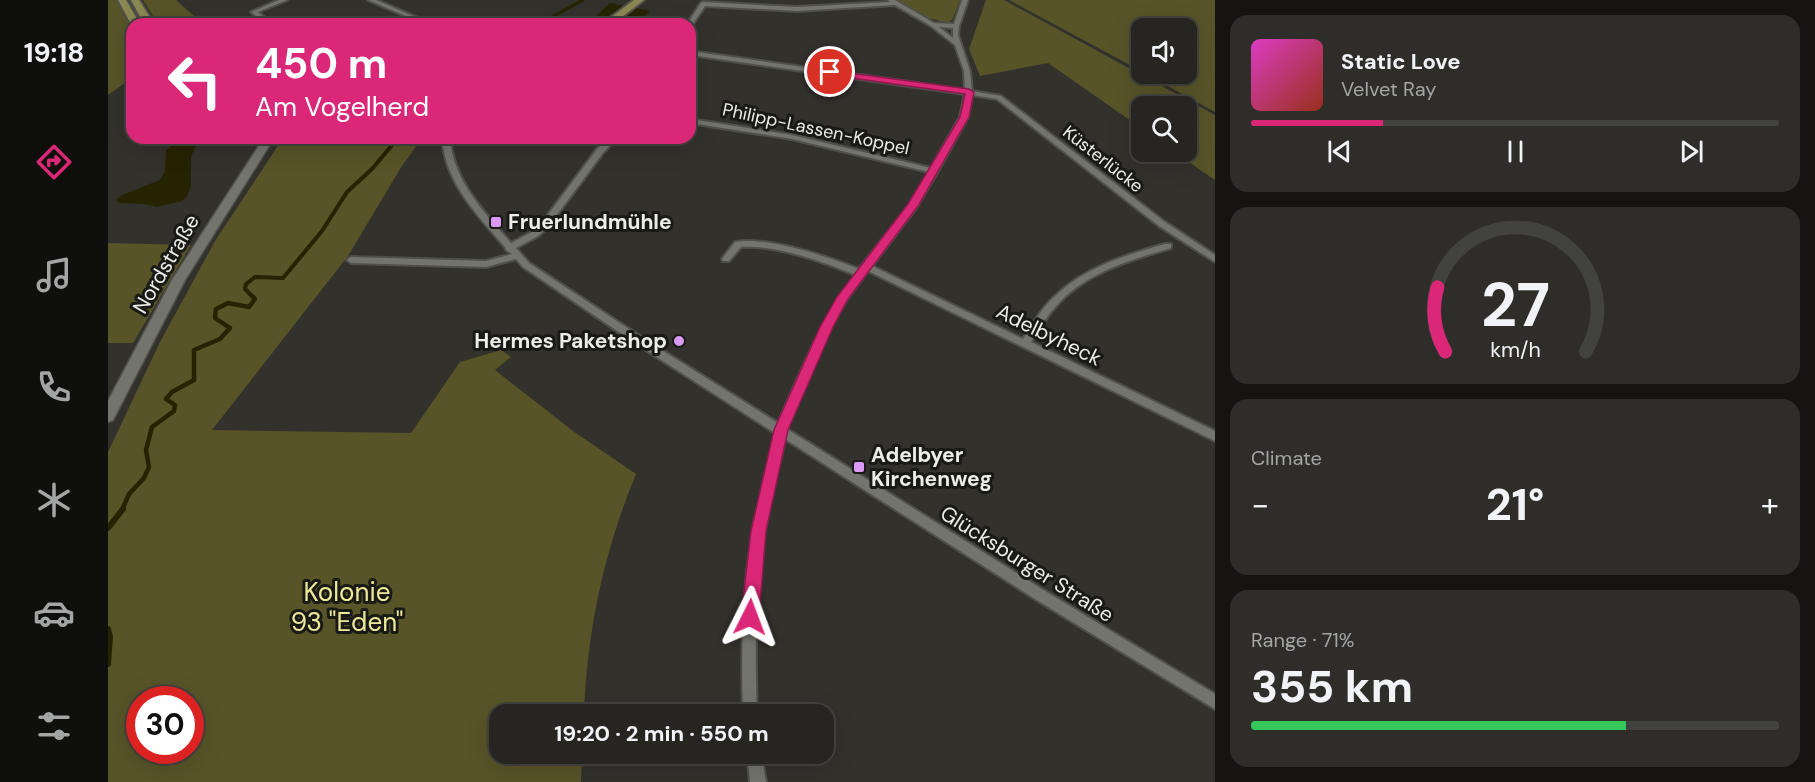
<!DOCTYPE html>
<html lang="en">
<head>
<meta charset="utf-8">
<style>
	:root { --surface:#262521; --page:#2e2d2a; --text:#f1f3f6; --muted:#a4a5a5; --line:#42423f; --accent:#db2777 }
	body { margin:0; font-family:"DM Sans",sans-serif; background:var(--page); color:var(--text); height:100vh; display:flex; flex-direction:column; font-size:22px; white-space:nowrap }
	* { box-sizing:border-box; margin:0 }
	p { font-size:20px; color:var(--muted) }
	.icon { flex:none; width:33px; height:33px; fill:none; stroke:currentColor; stroke-width:2; stroke-linecap:round; stroke-linejoin:round }
	.map { position:relative; flex:1; overflow:hidden }
	.drawer { display:flex; flex-direction:column; gap:15px; padding:15px; background:#151412; width:600px }
	.drawer>* { flex:none }
	.hud { position:absolute; left:18px; top:18px; width:570px; height:126px; border-radius:18px; box-shadow:0 6px 24px #0002,0 0 0 2px var(--line); background:#db2777; color:#fff; overflow:hidden }
	.fabs { position:absolute; left:1023px; top:18px; display:grid; gap:12px }
	.fabs a { display:grid; place-items:center; width:66px; height:66px; border-radius:12px; background:var(--surface); box-shadow:0 6px 24px #0002,0 0 0 2px var(--line); font-size:30px }
	.speed { position:absolute; left:18px; top:686px; display:flex; gap:12px; font-size:30px; font-weight:700; text-align:center }
	.speed>* { display:grid; place-content:center; width:78px; height:78px; border-radius:50%; background:var(--surface); box-shadow:0 6px 24px #0002,0 0 0 2px var(--line); line-height:1 }
	.speed .limit { border:9px solid #d22; background:#fff; color:#111 }
	.pin { position:absolute; display:grid; place-items:center; width:51px; height:51px; color:#fff; margin:-26px; border:3px solid #fff; border-radius:50%; box-shadow:0 2px 6px #0007 }
	.me { position:absolute; width:66px; margin:-33px; rotate:3deg; stroke-linejoin:round; filter:drop-shadow(0 0 4px #0008) }
	.turn { display:flex; align-items:center; gap:21px; height:126px; padding:0 30px; font-size:27px }
	.turn .icon { width:78px; height:78px; stroke-width:2.5 }
	.turn b { display:block; font-size:42px; line-height:51px }
	.big { font-size:45px; font-weight:700; line-height:1.1 }
	.drawer .tile { flex:1; display:flex; flex-direction:column; justify-content:center; gap:9px; min-width:0; padding:0 21px; border-radius:18px; background:var(--page) }
	.drawer .dial { align-items:center; gap:0 }
	.dial svg { height:156px; overflow:visible; fill:none; stroke:var(--line); stroke-width:7; stroke-linecap:round; text-anchor:middle }
	.dial text { fill:var(--text); stroke:none }
	.song { display:flex; align-items:center; gap:18px }
	.cover { width:72px; height:72px; border-radius:9px; background:linear-gradient(135deg,hsl(310 70% 55%),hsl(10 70% 35%)) }
	.played { height:6px; border-radius:3px; background:linear-gradient(90deg,var(--accent) 25%,var(--line) 25%) }
	.keys { display:flex; justify-content:space-around; direction:ltr }
	.heat { display:flex; justify-content:space-between; align-items:center; font-size:33px; direction:ltr }
	.charge { height:9px; border-radius:4px; background:linear-gradient(90deg,#34c759 71%,var(--line) 0) }
	.trip { position:absolute; left:381px; top:704px; width:345px; height:60px; border-radius:18px; background:var(--surface); box-shadow:0 6px 24px #0002,0 0 0 2px var(--line); font-weight:700; line-height:60px; text-align:center }
	main { display:flex; flex:1; min-height:0 }
	.dock { display:flex; flex-direction:column; width:108px; justify-content:space-around; align-items:center; background:#0f0f0d; color:var(--muted) }
	.dock .icon { width:42px; height:42px }
	.dock .on { color:var(--accent) }
	.dock b { font-size:27px; color:var(--text) }
	.map>svg:first-child { display:block }
</style>
</head>
<body>
<main>
<nav class="dock">
<b>19:18</b>
<svg class="icon on" aria-label="directions" viewBox="0 0 24 24"><path d="M12 3l9 9-9 9-9-9zM9 14v-3h6M13 9l2 2-2 2"/></svg>
<svg class="icon" aria-label="music" viewBox="0 0 24 24"><path d="M9 18V5l10-2v13"/><circle cx="6" cy="18" r="3"/><circle cx="16" cy="16" r="3"/></svg>
<svg class="icon" aria-label="phone" viewBox="0 0 24 24"><path d="M5 4h4l2 5-3 2q2 4 5 5l2-3 5 2v4C11 20 4 13 5 4z"/></svg>
<svg class="icon" aria-label="climate" viewBox="0 0 24 24"><path d="M12 3v18M4 7l16 10M4 17L20 7"/></svg>
<svg class="icon" aria-label="car" viewBox="0 0 24 24"><path d="M5 17H2v-5l4-1 3-4h7l3 4 3 1v5h-3M9 17h6M6 11h13"/><circle cx="7" cy="17" r="2"/><circle cx="17" cy="17" r="2"/></svg>
<svg class="icon" aria-label="filters" viewBox="0 0 24 24"><path d="M4 7h16M4 17h16"/><circle cx="9" cy="7" r="2"/><circle cx="15" cy="17" r="2"/></svg>
</nav>
<div class="map">
<svg width="1107" height="782" viewBox="0 0 1107 782">
	<rect width="100%" height="100%" fill="#32312c"/>
	<g fill="#575428" fill-rule="evenodd">
		<path d="M0,0H9L24,30V78L0,95Z"/>
		<path d="M35,0H68L95,24H50Z"/>
		<path d="M787,0H852L844,20L840,23L817,17Z"/>
		<path d="M878,0H896L1107,115V180L1066,152H1078V106H1034L1033,128L940,63L872,76L861,49Z"/>
		<path d="M901,0H1107V112L1038,74H1078V28H1034L1033,71Z"/>
		<path d="M175,138H314L292,169L240,256L104,430L303,433L352,362L393,350L403,357L387,370L465,431L528,474C496,551 479,631 476,714H392V753H474L473,782H0V452L52,342L107,241ZM32,699H82V750H32Z"/>
		<path d="M0,243L83,245L25,343H0Z"/>
	</g>
	<g fill="#262300">
		<path d="M502,3L542,11L528,24H480Z"/>
		<path d="M73,138H91L83,157V186L79,196L74,201L49,207L37,204L12,203L8,200L14,195L52,180L57,171L58,150Z"/>
	</g>
	<g fill="none" stroke-linecap="round" stroke-linejoin="round">
		<path stroke="#262300" stroke-width="3" d="M431,24L475,0"/>
		<path stroke="#262300" stroke-width="4" d="M145,297L137,289L138,284L147,277L175,278L214,231L239,192L264,169L290,138"/>
		<path stroke="#262300" stroke-width="4.5" d="M14,510L21,494L36,478L41,467L38,450L44,427L66,411L67,405L58,399L64,392L86,380V350L112,339L122,328L107,318L108,309L120,303L141,307L147,299L144,296"/>
		<g stroke="#262300" stroke-width="6">
			<path d="M0,528L15,509"/>
			<path d="M0,629L2,637L0,664"/>
		</g>
		<g stroke="#50504b" stroke-width="4">
			<g id="minor">
				<path d="M171,0H179L150,12L165,24H158L143,12Z"/>
				<path d="M260,0H268L324,24H316Z"/>
				<path d="M780,0H787L826,23L846,24L854,0H860L851,26L850,35L862,71L864,91L893,96L1057,222L1107,255V262L1051,226L889,99L864,95L860,117L830,171L808,208L764,266L915,339C924,325 933,309 945,298C975,268 1017,255 1057,244H1063V248C1023,260 979,272 950,304C939,315 931,330 923,342L1107,431V441L760,271L739,299L723,327L679,429L937,591L1107,694V709L927,599L677,439C670,469 663,499 657,529C646,590 647,653 649,714H635C633,653 634,592 645,531C651,498 660,465 667,433L527,343L415,267L408,259L378,267L243,263L239,260L243,257L378,261L404,254L398,250L397,247C369,215 337,182 334,138H342C345,181 376,212 403,243L424,232L433,224L489,149L501,138H509L495,153L439,228L430,236L408,248L421,263L533,337L670,423C693,372 713,319 747,275C717,262 665,244 633,247L621,261H615L614,259L627,242C658,236 721,257 751,269L801,205L821,172L684,139L582,123V119L684,135L823,168L852,117L857,94L582,55V51L857,90L856,71L847,45L823,26L787,5L689,11L597,6L584,25L579,24L593,3L595,2L689,7L782,2ZM831,27L845,28V38Z"/>
				<path d="M639,753H653L658,782H642Z"/>
			</g>
		</g>
		<g stroke="#50504b" stroke-width="3">
			<path id="secondary" d="M156,138H166L77,280L5,420L0,422V401L64,280Z"/>
		</g>
		<g stroke="#50504b" stroke-width="4">
			<g id="primary">
				<path d="M10,0H18L32,24H24V26Z"/>
				<path d="M23,0H31L46,24H36Z"/>
				<path d="M526,0H536L505,24H494Z"/>
			</g>
		</g>
		<use href="#minor" fill="#74746e" fill-rule="evenodd"/>
		<use href="#secondary" fill="#74746e" fill-rule="evenodd"/>
		<use href="#primary" fill="#8a8752" fill-rule="evenodd"/>
	</g>
	<path fill="#db2777" stroke="#8e194d" stroke-width="1.5" d="M719,70L861,89L866,92L861,117L810,206L740,299L725,327L680,430L658,531L651,617L648,623L642,625L636,623L633,617L643,531L666,430L712,327L729,297L800,204L852,117L857,94L722,75L719,74Z"/>
	<g fill="#db99f6" stroke="#191916" stroke-width="2">
		<rect x="382" y="216" width="12" height="12" rx="3"/>
		<circle cx="571" cy="341" r="6"/>
		<rect x="745" y="461" width="12" height="12" rx="3"/>
	</g>
	<g text-anchor="middle" dominant-baseline="central" stroke-width="6" stroke-linejoin="round" paint-order="stroke">
		<g font-size="18" fill="#ecece8" stroke="#191916">
			<text transform="translate(708 129) rotate(12)">Philipp-Lassen-Koppel</text>
			<text transform="translate(995 159) rotate(38)">Küsterlücke</text>
		</g>
		<g font-size="21" font-weight="bold" fill="#ecece8" stroke="#191916" text-anchor="start">
			<text x="400" y="222">Fruerlundmühle</text>
			<text x="559" y="341" text-anchor="end">Hermes Paketshop</text>
			<text x="763" y="455">Adelbyer<tspan x="763" dy="24">Kirchenweg</tspan></text>
		</g>
		<g font-size="21" fill="#ecece8" stroke="#191916">
			<text transform="translate(58 264) rotate(-60)">Nordstraße</text>
			<text transform="translate(941 335) rotate(26)">Adelbyheck</text>
			<text transform="translate(919 564) rotate(32)">Glücksburger Straße</text>
		</g>
		<g font-size="26" fill="#ede998" stroke="#191916">
			<text x="239" y="592">Kolonie<tspan x="239" dy="30">93 "Eden"</tspan></text>
		</g>
	</g>
</svg>
<div class="fabs">
<a><svg class="icon" aria-label="sound" viewBox="0 0 24 24"><path d="M4 9h4l5-4v14l-5-4H4zM17 9q2 3 0 6"/></svg></a>
<a><svg class="icon" aria-label="search" viewBox="0 0 24 24"><circle cx="10" cy="10" r="6"/><path d="M15 15l6 6"/></svg></a>
</div>
<div class="speed"><div class="limit">30</div></div>
<div class="pin" style="left:722px;top:72px;background:#d93025"><svg class="icon" aria-label="arrive" viewBox="0 0 24 24"><path d="M6 21V4h12l-3 4 3 4H6"/></svg></div>
<svg class="me" style="left:642px;top:617px" viewBox="-20 -20 40 40"><path d="M0-17L14 15 0 8-14 15z" fill="#db2777" stroke="#fff" stroke-width="4"/></svg>
<div class="trip">19:20 · 2 min · 550 m</div>
<div class="hud">
<div class="turn"><svg class="icon" aria-label="left" viewBox="0 0 24 24"><path d="M17 20v-9H6M10 6l-5 5 5 5"/></svg><div><b>450 m</b>Am Vogelherd</div></div>
</div>
</div>
<section class="drawer">
<div class="tile">
<div class="song"><i class="cover"></i><div><b>Static Love</b><p>Velvet Ray</p></div></div>
<div class="played"></div>
<div class="keys"><svg class="icon" aria-label="previous" viewBox="0 0 24 24"><path d="M18 5L8 12l10 7zM5 5v14"/></svg><svg class="icon" aria-label="pause" viewBox="0 0 24 24"><path d="M8 5v14M16 5v14"/></svg><svg class="icon" aria-label="next" viewBox="0 0 24 24"><path d="M6 5l10 7-10 7zM19 5v14"/></svg></div>
</div>
<div class="tile dial"><svg viewBox="0 0 100 80">
<path d="M14 69A42 42 0 1 1 86 69"/>
<path d="M14 69A42 42 0 0 1 10 36" stroke="#db2777"/>
<text x="50" y="56" font-size="32" font-weight="700">27</text>
<text x="50" y="72" font-size="11">km/h</text>
</svg></div>
<div class="tile"><p>Climate</p>
<div class="heat"><a>−</a><b class="big">21°</b><a>+</a></div>
</div>
<div class="tile"><p>Range · 71%</p><b class="big">355 km</b><div class="charge"></div></div>
</section>
</main>
</body>
</html>
